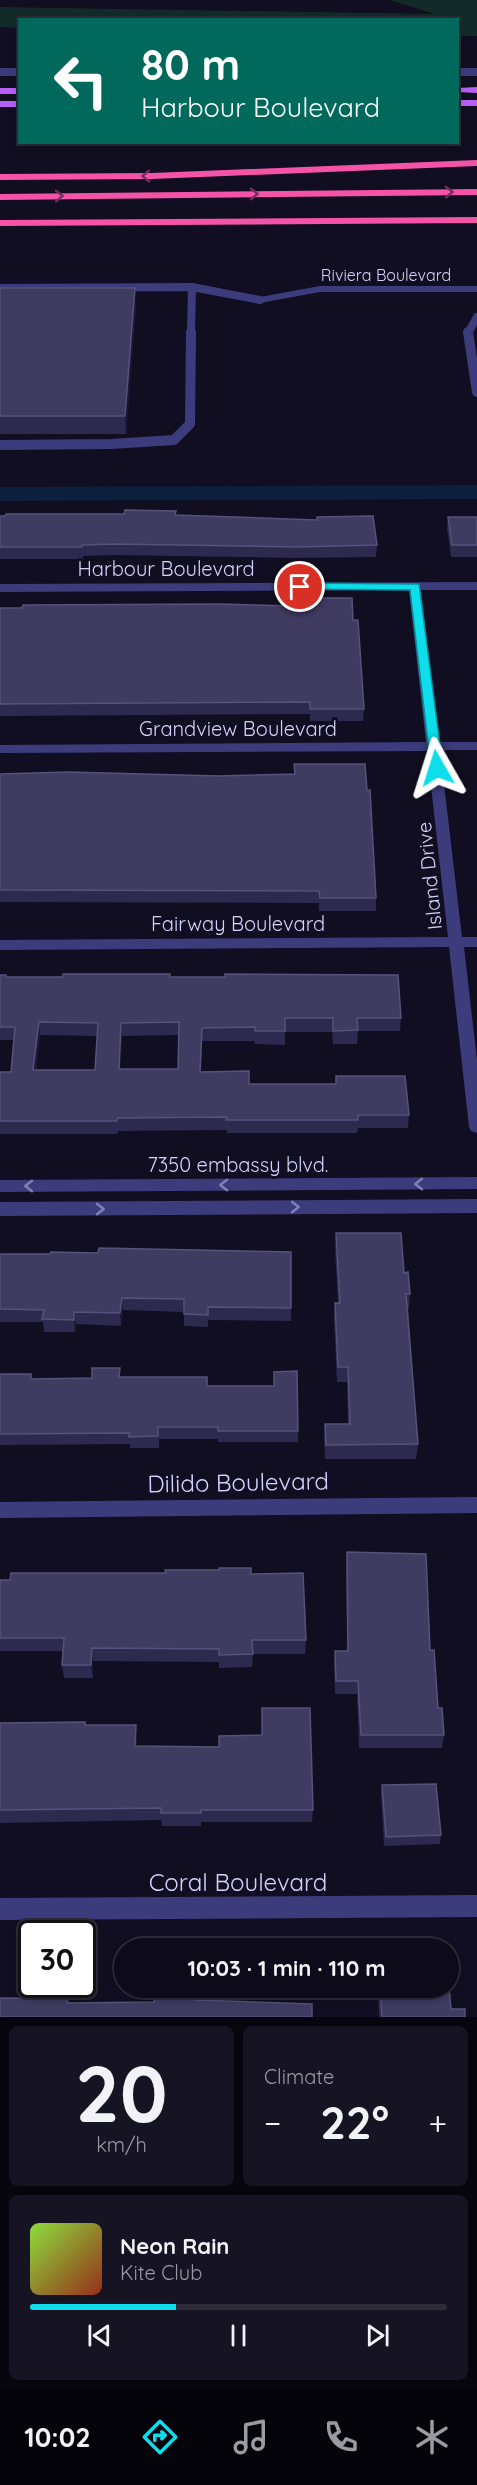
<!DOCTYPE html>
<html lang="en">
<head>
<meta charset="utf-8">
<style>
	:root { --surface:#0d0a19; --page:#161322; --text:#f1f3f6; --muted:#9a9aa2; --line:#2d2b38; --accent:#0edeeb }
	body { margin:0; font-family:Quicksand,sans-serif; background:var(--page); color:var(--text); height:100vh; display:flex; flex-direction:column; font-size:22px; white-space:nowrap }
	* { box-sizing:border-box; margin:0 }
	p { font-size:20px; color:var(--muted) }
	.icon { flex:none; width:33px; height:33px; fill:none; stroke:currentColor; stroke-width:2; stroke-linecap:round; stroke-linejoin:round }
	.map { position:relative; height:2017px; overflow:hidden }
	.side { display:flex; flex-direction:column; gap:9px; padding:9px; background:#07060e; flex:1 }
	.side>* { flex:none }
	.hud { position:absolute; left:18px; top:18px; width:441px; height:126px; border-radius:0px; box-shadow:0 3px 9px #0003,0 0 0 2px var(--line); background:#00695c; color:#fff; overflow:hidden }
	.speed { position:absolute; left:18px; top:1920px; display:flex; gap:12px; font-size:30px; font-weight:700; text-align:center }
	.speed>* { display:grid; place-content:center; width:78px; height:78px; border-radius:50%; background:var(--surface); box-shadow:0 3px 9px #0003,0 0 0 2px var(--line); line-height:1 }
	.speed .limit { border:3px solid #111; border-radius:9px; background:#fff; color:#111 }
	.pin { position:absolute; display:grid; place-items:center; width:51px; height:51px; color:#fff; margin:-26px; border:3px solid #fff; border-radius:50%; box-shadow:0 2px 6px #0007 }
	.me { position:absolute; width:66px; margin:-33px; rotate:354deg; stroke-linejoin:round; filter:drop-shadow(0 0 4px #0008) }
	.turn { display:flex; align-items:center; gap:21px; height:126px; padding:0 24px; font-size:27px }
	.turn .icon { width:78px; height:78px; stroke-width:2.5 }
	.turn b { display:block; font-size:42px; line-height:51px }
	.big { font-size:45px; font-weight:700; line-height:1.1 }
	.side .card { flex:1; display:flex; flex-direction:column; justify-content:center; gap:9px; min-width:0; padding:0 21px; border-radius:9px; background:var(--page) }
	.side .dial { align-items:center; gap:0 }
	.dial b { font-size:78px; line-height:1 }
	.song { display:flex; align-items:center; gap:18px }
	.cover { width:72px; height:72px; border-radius:9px; background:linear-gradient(135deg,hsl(90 70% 55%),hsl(10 70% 35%)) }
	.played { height:6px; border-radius:3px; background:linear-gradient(90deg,var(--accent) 35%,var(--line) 35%) }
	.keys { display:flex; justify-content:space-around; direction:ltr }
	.heat { display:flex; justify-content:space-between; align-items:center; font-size:33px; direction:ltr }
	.side .tiles { flex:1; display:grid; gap:9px; grid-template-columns:1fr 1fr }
	.card:last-child { grid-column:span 2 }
	.trip { position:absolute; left:114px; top:1938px; width:345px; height:60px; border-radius:30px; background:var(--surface); box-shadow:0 3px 9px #0003,0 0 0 2px var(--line); font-weight:700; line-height:60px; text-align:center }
	.dock { display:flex; height:96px; justify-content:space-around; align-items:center; background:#05040a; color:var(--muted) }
	.dock .icon { width:42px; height:42px }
	.dock .selected { color:var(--accent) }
	.dock b { font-size:27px; color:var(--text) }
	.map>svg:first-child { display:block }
</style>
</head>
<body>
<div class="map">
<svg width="477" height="2017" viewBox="0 0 477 2017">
	<rect width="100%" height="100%" fill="#110e21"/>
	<path fill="#122a28" d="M390,0H477V36H458V20H20L19,28L0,27V7L434,14Z"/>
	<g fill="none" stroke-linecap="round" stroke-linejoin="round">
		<path fill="#0c1f3c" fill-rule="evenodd" d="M477,485V499L0,501V487Z"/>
		<g stroke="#3c3c7d" stroke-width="8">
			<path d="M0,72H20"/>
			<path d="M458,72H477"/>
			<path d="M0,288L192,287L260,300"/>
			<path d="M191,333L192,287"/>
			<path d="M468,333L477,317"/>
		</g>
		<g stroke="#3c3c7d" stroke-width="10">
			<path d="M468,332L477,392"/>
			<path d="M0,445L111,444L174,440L190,424L191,332"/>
		</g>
		<g fill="#3c3c7d" fill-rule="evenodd">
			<path d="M320,286H477V292H320L260,303L255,300L260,297Z"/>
			<path d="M477,582V590H421L439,742H477V750H440L462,937H477V947H464L477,1060V1133L471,1131L469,1127L449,947L0,950V940L448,937L427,751L0,753V745L426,742L409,590L0,592V584Z"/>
			<path d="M477,1177V1189L0,1192V1180Z"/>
			<path d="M477,1199V1213L0,1216V1202Z"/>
			<path d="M477,1497V1513L0,1518V1502Z"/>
			<path d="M477,1895V1917L0,1920V1898Z"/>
		</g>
		<g fill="#b75ff6" fill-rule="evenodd">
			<path d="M477,87V93L458,92V88Z"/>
			<rect x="0" y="88" width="20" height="6"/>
			<rect x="458" y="100" width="19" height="6"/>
			<rect x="0" y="101" width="20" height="6"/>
		</g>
		<g fill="#f553a7" fill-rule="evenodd">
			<path d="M477,160V166L152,179L0,180V174L152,173Z"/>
			<path d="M477,189V195L0,200V194Z"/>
			<path d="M477,217V223L0,226V220Z"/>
		</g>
	</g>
	<g fill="#2e294e" fill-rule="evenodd">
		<path d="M0,288L136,306L126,434H0Z"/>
		<path d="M176,515L377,545L376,557L296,558L114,555L83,556V559H0V516Z"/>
		<path d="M448,517H477V557H451L447,528Z"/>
		<path d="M0,608L353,620L364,709L363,721H310V714L0,716Z"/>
		<path d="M294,764L376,898V911H319V903L0,902V774L219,776L294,774Z"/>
		<path d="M0,975L7,977H170L401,1018L400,1031H358L357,1044H333L332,1032H285V1045L255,1044V1041H202L201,1072L249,1084H335L336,1076L409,1115L408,1128H358L357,1133H227V1130L118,1131V1134H0V1072H11L14,1040H0ZM40,1035L97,1036L95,1070H36ZM178,1035V1069H120L122,1036Z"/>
		<path d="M336,1233L404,1273L410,1294L409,1309H408L418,1444L416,1459H325L324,1439L325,1424H348L347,1382H337L334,1318L335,1303H338L335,1249Z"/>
		<path d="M0,1254L291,1308V1321L208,1320V1327L184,1326V1312L123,1310L121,1326L76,1324L75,1332H44L43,1322H0Z"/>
		<path d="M274,1372L298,1431V1442H218V1439H159V1448H130V1444L0,1445V1374H31L32,1379L120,1377L207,1386H274Z"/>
		<path d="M347,1552L430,1650L438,1708L444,1735L442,1748H359L357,1694H335L334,1664L335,1651H347L346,1566Z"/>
		<path d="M251,1574L306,1640L305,1654H253L252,1667L219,1668V1662L93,1661V1678H64L62,1665L63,1651H0V1580Z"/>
		<path d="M85,1722L86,1725L137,1738V1746L313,1810L312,1822H201V1826H162L161,1820L0,1823V1726Z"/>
		<path d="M382,1785L441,1835L440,1844L384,1846L381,1794Z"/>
		<path d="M378,1988H448L451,2009L465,2017H379Z"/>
	</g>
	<g fill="#1b1634">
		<path d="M135,288L136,306L126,434L125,416Z"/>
		<path d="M39,1022L40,1035L34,1084L33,1070Z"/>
		<path d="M121,1023L122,1036L120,1082L119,1069Z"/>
		<path d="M202,1028V1041L201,1085L200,1072Z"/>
		<path d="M122,1298L123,1310L121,1326L120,1313Z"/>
		<path d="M74,1312L76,1324L75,1332L74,1320Z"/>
		<path d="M92,1648L93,1661V1678L91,1665Z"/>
		<path d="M136,1725L137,1738L136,1759L135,1746Z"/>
	</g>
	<g fill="#403b61" stroke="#575279" stroke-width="1.5" fill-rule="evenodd">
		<path d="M0,288H135L125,416H0Z"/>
		<path d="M125,510L176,511L175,515L317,520V517L373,516L377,545L297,547L114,544L82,545V547H0V516H5L6,514H124Z"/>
		<path d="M448,517H477V545H452Z"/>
		<path d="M291,598H352L353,620H358L364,709H310V702L0,704V608H22L23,605L219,604L292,606Z"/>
		<path d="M294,764H365L367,790H370L376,898H320L319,891L0,890V774L69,772L219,776L295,774Z"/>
		<path d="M63,974H170V977H225V974L398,975L401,1018H357L358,1030L333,1031V1018H285V1031H255V1027L202,1028L200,1072L249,1071V1084H336V1076H405L409,1115H358V1120H226L227,1117L118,1118L117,1121H0V1072H11L15,1027H0V975H6V977H63ZM39,1022L98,1023L95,1070H33ZM179,1022L178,1069H119L121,1023Z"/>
		<path d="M336,1233H401L404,1273L408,1272L410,1294H406L418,1444L326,1445L325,1424H350L348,1367H338L335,1303H340Z"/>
		<path d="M99,1248L291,1252V1308L208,1307V1315L184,1314V1299L122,1298L120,1313L74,1312V1320L42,1319L44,1310L0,1309V1254H50L51,1252L98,1253Z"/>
		<path d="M92,1368H120L119,1377H207V1386H274V1372L297,1371L298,1431H218V1427H158V1436L129,1437V1433L0,1434V1374H31V1379L92,1378Z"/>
		<path d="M347,1552L426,1554L430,1650H434L438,1708H442L444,1735H361L358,1681H336L335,1651H348Z"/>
		<path d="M219,1568H251V1574L303,1573L306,1640H252L253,1654L219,1655V1649L92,1648L91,1665H62L64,1638H0V1580H10L11,1573H166L165,1570H219Z"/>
		<path d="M262,1708H310L313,1810H201V1813H161V1808L0,1810V1723L85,1722V1725H136L135,1746L219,1747V1736L262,1735Z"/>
		<path d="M436,1784L441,1835L386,1837L382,1785Z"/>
		<path d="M448,1976L451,2009H465V2017H382L380,1988H448Z"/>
		<path d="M154,1995H196V2000L312,2004V2017H0V1998L68,1999L67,2003L154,2002Z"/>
	</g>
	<defs><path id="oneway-chevron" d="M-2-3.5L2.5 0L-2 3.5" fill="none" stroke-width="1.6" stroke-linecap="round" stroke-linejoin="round" transform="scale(1.5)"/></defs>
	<g stroke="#782d5d">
		<use href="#oneway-chevron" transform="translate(146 176) rotate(179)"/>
		<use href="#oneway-chevron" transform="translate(449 192) rotate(-1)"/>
		<use href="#oneway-chevron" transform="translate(254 194) rotate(-1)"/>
		<use href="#oneway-chevron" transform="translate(59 196) rotate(-1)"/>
	</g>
	<g stroke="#807fb6">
		<use href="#oneway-chevron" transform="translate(419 1184) rotate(180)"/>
		<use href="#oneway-chevron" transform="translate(224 1185) rotate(180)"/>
		<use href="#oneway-chevron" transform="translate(29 1186) rotate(180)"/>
		<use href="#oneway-chevron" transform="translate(295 1207)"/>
		<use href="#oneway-chevron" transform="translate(100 1209)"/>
	</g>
	<path fill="#0edeeb" stroke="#099099" stroke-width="1.5" d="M300,583L419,584L443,768L441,771L437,772L431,768L410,590L296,589L294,587Z"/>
	<g text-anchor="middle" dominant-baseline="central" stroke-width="6" stroke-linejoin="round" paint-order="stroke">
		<g font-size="16" fill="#d4d1fc" stroke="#110e21">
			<text x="386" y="275">Riviera Boulevard</text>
		</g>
		<g font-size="20" fill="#d4d1fc" stroke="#110e21">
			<text x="166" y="568">Harbour Boulevard</text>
			<text x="238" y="728">Grandview Boulevard</text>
			<text transform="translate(429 876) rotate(-96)">Island Drive</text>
			<text x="238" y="923">Fairway Boulevard</text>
			<text x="238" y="1164">7350 embassy blvd.</text>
		</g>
		<g font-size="24" fill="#d4d1fc" stroke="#110e21">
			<text transform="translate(238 1482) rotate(-1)">Dilido Boulevard</text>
			<text x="238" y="1882">Coral Boulevard</text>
		</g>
	</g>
</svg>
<div class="speed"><div class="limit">30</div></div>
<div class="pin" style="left:300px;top:587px;background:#d93025"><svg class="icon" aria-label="arrive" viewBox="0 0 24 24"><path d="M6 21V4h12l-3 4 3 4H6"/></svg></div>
<svg class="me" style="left:437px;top:768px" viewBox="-20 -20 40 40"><path d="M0-17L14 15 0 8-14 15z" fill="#0edeeb" stroke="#fff" stroke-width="4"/></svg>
<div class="trip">10:03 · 1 min · 110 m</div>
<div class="hud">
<div class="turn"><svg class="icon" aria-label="left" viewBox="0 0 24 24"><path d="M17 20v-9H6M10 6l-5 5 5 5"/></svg><div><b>80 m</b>Harbour Boulevard</div></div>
</div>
</div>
<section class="side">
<div class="tiles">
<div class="card dial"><b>20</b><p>km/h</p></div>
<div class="card"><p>Climate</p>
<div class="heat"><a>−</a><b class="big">22°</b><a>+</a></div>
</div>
<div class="card">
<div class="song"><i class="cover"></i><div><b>Neon Rain</b><p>Kite Club</p></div></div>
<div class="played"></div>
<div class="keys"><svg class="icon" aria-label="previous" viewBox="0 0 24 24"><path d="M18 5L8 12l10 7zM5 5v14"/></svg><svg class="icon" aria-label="pause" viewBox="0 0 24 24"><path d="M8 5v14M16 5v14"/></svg><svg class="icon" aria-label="next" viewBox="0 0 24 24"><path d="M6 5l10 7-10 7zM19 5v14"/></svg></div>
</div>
</div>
</section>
<nav class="dock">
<b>10:02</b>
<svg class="icon selected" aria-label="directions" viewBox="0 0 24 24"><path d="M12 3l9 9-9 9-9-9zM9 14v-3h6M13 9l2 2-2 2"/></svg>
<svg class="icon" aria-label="music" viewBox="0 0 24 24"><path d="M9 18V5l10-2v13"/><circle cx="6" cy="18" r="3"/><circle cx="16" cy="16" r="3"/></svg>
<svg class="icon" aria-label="phone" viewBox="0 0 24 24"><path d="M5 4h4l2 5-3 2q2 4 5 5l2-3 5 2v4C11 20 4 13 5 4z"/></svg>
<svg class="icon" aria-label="climate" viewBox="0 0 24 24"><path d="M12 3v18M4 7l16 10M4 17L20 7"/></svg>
</nav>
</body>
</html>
